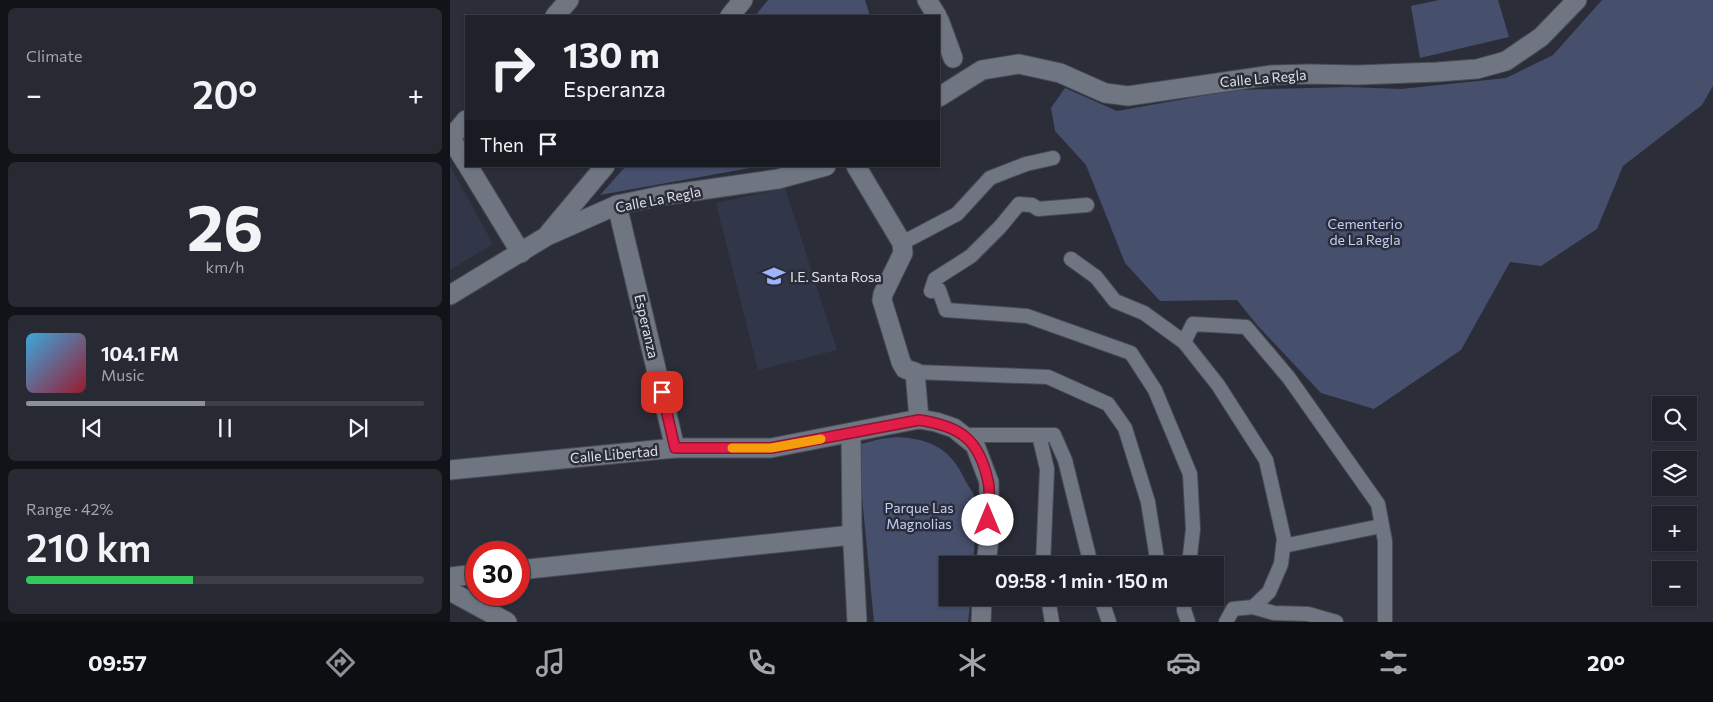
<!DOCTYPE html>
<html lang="en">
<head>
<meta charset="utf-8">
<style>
	:root { --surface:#20222b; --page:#282a33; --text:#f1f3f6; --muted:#a2a4a9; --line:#3d3f47; --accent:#8c9099 }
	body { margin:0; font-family:Commissioner,sans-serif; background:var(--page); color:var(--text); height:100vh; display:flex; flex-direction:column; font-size:19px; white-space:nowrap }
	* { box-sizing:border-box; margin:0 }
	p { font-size:16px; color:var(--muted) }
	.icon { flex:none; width:28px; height:28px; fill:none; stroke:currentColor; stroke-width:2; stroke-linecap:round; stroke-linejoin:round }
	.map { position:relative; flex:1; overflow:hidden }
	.panel { display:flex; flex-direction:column; gap:8px; padding:8px; background:#121318; width:450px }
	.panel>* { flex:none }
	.top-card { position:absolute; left:15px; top:15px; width:475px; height:152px; border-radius:0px; box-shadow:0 1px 4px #0004,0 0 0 1px var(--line); background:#20222b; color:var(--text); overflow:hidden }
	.buttons { position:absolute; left:1202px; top:396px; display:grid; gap:10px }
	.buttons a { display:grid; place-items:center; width:45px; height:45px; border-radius:0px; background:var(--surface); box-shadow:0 1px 4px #0004,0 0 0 1px var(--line); font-size:25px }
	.speed { position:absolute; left:15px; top:541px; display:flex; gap:10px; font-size:25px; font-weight:700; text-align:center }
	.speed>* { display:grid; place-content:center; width:65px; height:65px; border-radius:50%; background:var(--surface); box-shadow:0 1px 4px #0004,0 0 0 1px var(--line); line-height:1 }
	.speed .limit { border:8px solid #d22; background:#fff; color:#111 }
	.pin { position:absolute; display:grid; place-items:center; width:42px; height:42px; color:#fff; margin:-21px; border-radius:10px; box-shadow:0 2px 8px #0006 }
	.me { position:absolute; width:55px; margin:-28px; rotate:0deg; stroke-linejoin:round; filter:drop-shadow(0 0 4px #0008) }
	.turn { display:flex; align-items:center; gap:18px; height:105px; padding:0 15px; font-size:22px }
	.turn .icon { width:65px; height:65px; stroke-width:2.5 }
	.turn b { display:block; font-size:35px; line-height:42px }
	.then { display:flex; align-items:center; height:48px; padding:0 15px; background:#0003; gap:10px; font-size:19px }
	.big { font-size:38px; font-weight:600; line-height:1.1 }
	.panel .card { flex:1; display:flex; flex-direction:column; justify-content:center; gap:8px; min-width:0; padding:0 18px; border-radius:8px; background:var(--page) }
	.panel .dial { align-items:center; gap:0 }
	.dial b { font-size:65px; line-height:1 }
	.song { display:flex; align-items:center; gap:15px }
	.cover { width:60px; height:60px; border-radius:8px; background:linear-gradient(135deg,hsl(200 70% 55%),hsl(350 70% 35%)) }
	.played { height:5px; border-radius:2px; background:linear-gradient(90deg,var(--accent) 45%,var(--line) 45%) }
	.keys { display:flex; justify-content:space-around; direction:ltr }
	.heat { display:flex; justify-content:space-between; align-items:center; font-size:28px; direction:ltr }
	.charge { height:8px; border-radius:4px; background:linear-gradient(90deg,#34c759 42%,var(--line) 0) }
	.trip { position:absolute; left:489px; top:556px; width:285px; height:50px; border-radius:0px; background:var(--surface); box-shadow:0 1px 4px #0004,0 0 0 1px var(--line); font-weight:600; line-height:50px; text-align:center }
	.menu { display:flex; height:80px; justify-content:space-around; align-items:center; background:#0d0e11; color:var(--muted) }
	.menu .icon { width:35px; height:35px }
	.menu .current { color:var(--accent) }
	.menu b { font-size:22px; color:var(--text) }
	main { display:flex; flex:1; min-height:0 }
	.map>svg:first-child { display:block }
</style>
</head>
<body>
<main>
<section class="panel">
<div class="card"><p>Climate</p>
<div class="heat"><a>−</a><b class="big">20°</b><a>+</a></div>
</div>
<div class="card dial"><b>26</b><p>km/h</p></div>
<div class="card">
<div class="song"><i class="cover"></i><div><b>104.1 FM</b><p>Music</p></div></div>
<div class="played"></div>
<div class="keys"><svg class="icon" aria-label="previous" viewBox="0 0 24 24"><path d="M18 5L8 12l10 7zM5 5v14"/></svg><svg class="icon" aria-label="pause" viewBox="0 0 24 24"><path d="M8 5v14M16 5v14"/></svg><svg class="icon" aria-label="next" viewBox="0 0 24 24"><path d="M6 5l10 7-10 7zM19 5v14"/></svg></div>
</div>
<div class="card"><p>Range · 42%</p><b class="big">210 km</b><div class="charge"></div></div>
</section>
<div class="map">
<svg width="1263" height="622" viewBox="0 0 1263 622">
	<rect width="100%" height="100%" fill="#2b2e39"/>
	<g fill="#313748">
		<path d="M0,166L43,244L0,270Z"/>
		<path d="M335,188L387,350L308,370L266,203Z"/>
	</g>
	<g fill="#464f6c">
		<path d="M318,0H415L420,16H305Z"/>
		<path d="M989,0H1048L1059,37L970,58L961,6Z"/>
		<path d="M1152,0H1263V86L1252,105L1173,166L1147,229L1091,266L1060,262L1011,350L924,409L871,393L807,325L787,300L710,301L675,263L636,165L605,131L601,108L615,88L667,111L785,90L898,87L951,89L1056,78L1103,55Z"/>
		<path d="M176,166H311L150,195Z"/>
		<path d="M446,437C481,439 501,448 516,482C518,486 522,490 524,495C529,512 524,546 523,565H498V598H521L518,622H424L407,445L430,439Z"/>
	</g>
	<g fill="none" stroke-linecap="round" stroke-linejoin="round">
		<g stroke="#484c55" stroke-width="16">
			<g id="pedestrian">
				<path d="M637,205L588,209L582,205L569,204L550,227L521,256L485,279L481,291L489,290L496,310L577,316L681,353L705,390L740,474L743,529L739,565"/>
				<path d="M452,243L507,214L540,178L576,164L603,158"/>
				<path d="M621,259L646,277L665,301L694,313L734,342L768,385L816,460L834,539L831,564L819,592L803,607L783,609L776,622"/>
				<path d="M734,342L743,324L796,327L839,378L928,504L935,541V622"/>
				<path d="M465,372L598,377L658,404L675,428L698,502L708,565"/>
				<path d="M513,435H604L615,460L641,565"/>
				<path d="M589,435L597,469L593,565"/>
				<path d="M833,546L931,526"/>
				<path d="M598,598L602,622"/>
				<path d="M651,598L659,622"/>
				<path d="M735,598L734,610L738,622"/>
				<path d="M803,607L824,613L858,614L886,622"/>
			</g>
		</g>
		<g stroke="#484c55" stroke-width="21">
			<g id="minor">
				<path d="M477,0L487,16"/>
				<path d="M105,16L119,0"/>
				<path d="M280,16L293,0"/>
				<path d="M489,20L503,58"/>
				<path d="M489,97L532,70L569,64L610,73L655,93L678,96L822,75L859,74L907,75L987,72L1027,69L1056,61L1091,37L1127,0"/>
				<path d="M0,137L16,163"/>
				<path d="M1,138L16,120"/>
				<path d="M18,166L71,253"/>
				<path d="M406,166L452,243L453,253L433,294L432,300L451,362L455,369L465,372L469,419"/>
				<path d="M167,205L225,448"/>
				<path d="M99,233L155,166"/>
				<path d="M0,295L97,236L167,205L210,196L328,179L376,166"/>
				<path d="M401,433L402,526L407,622"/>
				<path d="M0,470L225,448H321L469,419L486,422L504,428L525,445L539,482V538L536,565"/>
				<path d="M69,570L402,535"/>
				<path d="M0,577L26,574"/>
				<path d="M0,591L57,622"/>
				<path d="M531,622L532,598"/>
			</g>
		</g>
		<use href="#pedestrian" stroke="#707582" stroke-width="14"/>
		<use href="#minor" stroke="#707582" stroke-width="19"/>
	</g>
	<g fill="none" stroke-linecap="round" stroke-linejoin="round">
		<g stroke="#92132f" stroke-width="12">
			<path id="route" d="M212,392L225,448H321L469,420C510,426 529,439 538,481C541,493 538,508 538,520"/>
		</g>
		<use href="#route" stroke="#e11d48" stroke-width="9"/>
		<path stroke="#f59e0b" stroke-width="9" d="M282,448H321L371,439"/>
	</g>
	<defs>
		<g id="school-bare" transform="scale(1.725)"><path d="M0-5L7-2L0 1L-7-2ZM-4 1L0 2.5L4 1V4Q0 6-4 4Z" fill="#9eb4fd" stroke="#2b2e39" stroke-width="2.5" paint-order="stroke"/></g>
	</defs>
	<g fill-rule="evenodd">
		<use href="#school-bare" x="324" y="276"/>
	</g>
	<g text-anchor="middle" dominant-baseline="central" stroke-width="5" stroke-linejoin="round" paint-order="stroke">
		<g font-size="14" fill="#dfe1e9" stroke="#2b2e39">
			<text transform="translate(813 78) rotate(-5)">Calle La Regla</text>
			<text transform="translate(208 199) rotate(-11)">Calle La Regla</text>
			<text transform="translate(197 326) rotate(77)">Esperanza</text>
			<text transform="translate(164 454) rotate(-5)">Calle Libertad</text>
		</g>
		<g font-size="14" fill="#c2d0fc" stroke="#2b2e39">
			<text x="915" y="223">Cementerio<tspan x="915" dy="16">de La Regla</tspan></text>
			<text x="469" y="507">Parque Las<tspan x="469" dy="16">Magnolias</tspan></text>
		</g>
		<g font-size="14" fill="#dfe1e9" stroke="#2b2e39" text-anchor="start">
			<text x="340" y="276">I.E. Santa Rosa</text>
		</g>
	</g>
</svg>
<div class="buttons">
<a><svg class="icon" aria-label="search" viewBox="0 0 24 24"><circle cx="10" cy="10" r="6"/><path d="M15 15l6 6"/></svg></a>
<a><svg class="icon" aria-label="layers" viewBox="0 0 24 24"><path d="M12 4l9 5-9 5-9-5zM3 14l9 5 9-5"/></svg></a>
<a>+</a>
<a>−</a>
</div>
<div class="speed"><div class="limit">30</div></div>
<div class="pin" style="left:212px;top:392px;background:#d93025"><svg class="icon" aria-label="arrive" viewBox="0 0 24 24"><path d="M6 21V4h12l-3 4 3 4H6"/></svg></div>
<svg class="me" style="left:538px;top:520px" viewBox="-20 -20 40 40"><circle r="19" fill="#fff"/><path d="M0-13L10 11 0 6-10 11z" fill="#e11d48"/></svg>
<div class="trip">09:58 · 1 min · 150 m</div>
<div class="top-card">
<div class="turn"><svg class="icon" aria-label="right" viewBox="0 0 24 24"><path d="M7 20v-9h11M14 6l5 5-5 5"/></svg><div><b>130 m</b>Esperanza</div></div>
<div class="then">Then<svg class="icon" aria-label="arrive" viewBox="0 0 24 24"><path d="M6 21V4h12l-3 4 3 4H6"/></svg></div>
</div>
</div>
</main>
<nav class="menu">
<b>09:57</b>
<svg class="icon current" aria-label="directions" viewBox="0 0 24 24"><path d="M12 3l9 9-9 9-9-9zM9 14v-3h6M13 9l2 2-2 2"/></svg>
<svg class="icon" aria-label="music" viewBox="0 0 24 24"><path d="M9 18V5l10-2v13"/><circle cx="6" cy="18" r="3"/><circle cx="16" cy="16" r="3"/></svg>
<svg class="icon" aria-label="phone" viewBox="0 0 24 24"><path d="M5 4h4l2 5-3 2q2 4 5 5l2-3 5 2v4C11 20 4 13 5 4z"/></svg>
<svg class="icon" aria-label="climate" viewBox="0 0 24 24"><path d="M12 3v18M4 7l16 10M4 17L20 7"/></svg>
<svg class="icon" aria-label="car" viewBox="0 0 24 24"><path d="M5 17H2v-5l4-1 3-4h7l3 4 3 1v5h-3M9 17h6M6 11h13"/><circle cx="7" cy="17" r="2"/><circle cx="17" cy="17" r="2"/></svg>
<svg class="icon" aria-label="filters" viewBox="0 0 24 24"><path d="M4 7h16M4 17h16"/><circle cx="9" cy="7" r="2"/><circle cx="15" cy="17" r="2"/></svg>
<b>20°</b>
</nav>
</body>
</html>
